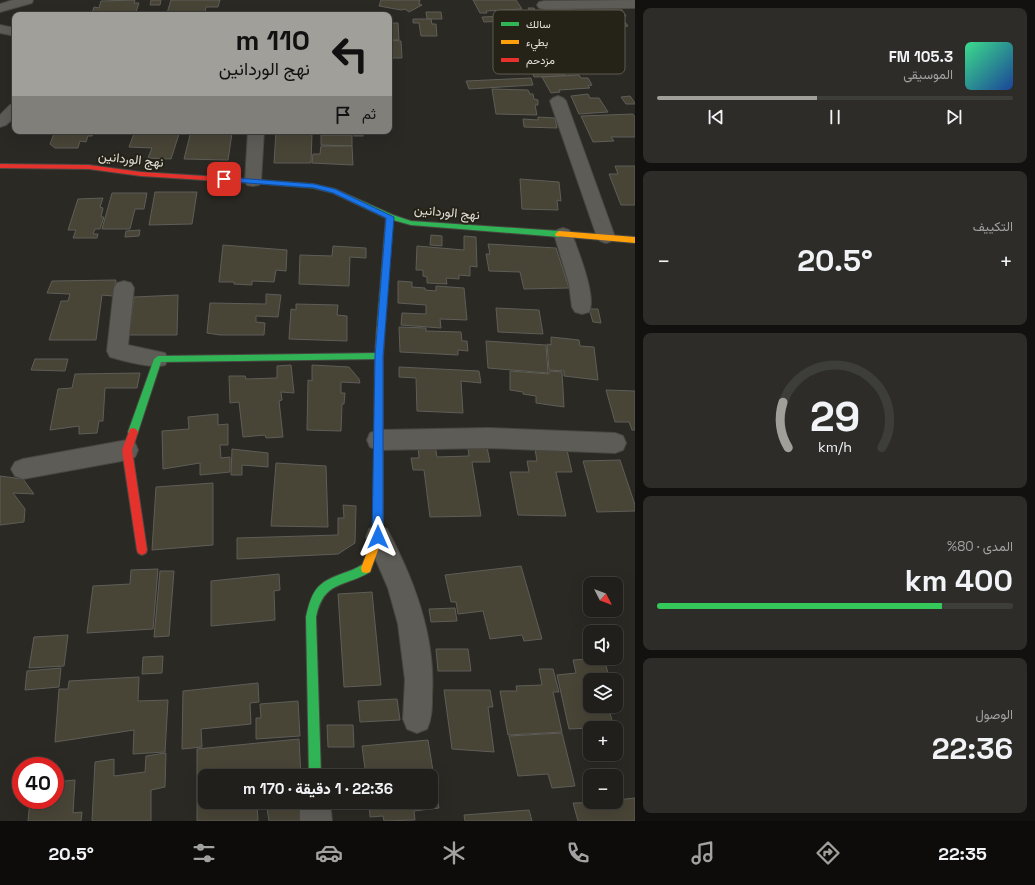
<!DOCTYPE html>
<html lang="ar">
<head>
<meta charset="utf-8">
<style>
	:root { --surface:#201f1b; --page:#2d2c28; --text:#f1f3f6; --muted:#a2a2a3; --line:#3d3d3a; --accent:#a19f99 }
	body { margin:0; font-family:"Space Grotesk",Vazirmatn,sans-serif; background:var(--page); color:var(--text); direction:rtl; height:100vh; display:flex; flex-direction:column; font-size:15px; white-space:nowrap }
	* { box-sizing:border-box; margin:0 }
	p { font-size:13px; color:var(--muted) }
	.icon { flex:none; width:22px; height:22px; fill:none; stroke:currentColor; stroke-width:2; stroke-linecap:round; stroke-linejoin:round }
	.map { position:relative; flex:1; overflow:hidden; direction:ltr }
	.details { display:flex; flex-direction:column; gap:8px; padding:8px; background:#12110f; width:400px }
	.details>* { flex:none }
	.banner { position:absolute; left:12px; top:12px; width:380px; height:122px; border-radius:8px; box-shadow:0 4px 16px #0002,0 0 0 1px var(--line); direction:rtl; background:#a19f99; color:#111; overflow:hidden }
	.needle { width:26px; rotate:132deg }
	.fabs { position:absolute; left:583px; top:577px; display:grid; gap:8px }
	.fabs a { display:grid; place-items:center; width:40px; height:40px; border-radius:8px; background:var(--surface); box-shadow:0 4px 16px #0002,0 0 0 1px var(--line); font-size:20px }
	.speed { position:absolute; left:12px; top:757px; display:flex; gap:8px; font-size:20px; font-weight:700; text-align:center }
	.speed>* { display:grid; place-content:center; width:52px; height:52px; border-radius:50%; background:var(--surface); box-shadow:0 4px 16px #0002,0 0 0 1px var(--line); line-height:1 }
	.speed .limit { border:6px solid #d22; background:#fff; color:#111 }
	.pin { position:absolute; display:grid; place-items:center; width:34px; height:34px; color:#fff; margin:-17px; border-radius:8px; box-shadow:0 2px 6px #0006 }
	.me { position:absolute; width:44px; margin:-22px; rotate:0deg; stroke-linejoin:round; filter:drop-shadow(0 0 3px #0008) }
	.turn { display:flex; align-items:center; gap:14px; height:84px; padding:0 16px; font-size:18px }
	.turn .icon { width:52px; height:52px; stroke-width:2.5 }
	.turn b { display:block; font-size:28px; line-height:34px }
	.then { display:flex; align-items:center; height:38px; padding:0 16px; background:#0003; gap:8px; font-size:15px }
	.big { font-size:30px; font-weight:800; line-height:1.1 }
	.details .widget { flex:1; display:flex; flex-direction:column; justify-content:center; gap:6px; min-width:0; padding:0 14px; border-radius:8px; background:var(--page) }
	.details .dial { align-items:center; gap:0 }
	.dial svg { height:104px; overflow:visible; fill:none; stroke:var(--line); stroke-width:7; stroke-linecap:round; text-anchor:middle }
	.dial text { fill:var(--text); stroke:none }
	.song { display:flex; align-items:center; gap:12px }
	.cover { width:48px; height:48px; border-radius:6px; background:linear-gradient(135deg,hsl(150 70% 55%),hsl(220 70% 35%)) }
	.played { height:4px; border-radius:2px; background:linear-gradient(90deg,var(--accent) 45%,var(--line) 45%) }
	.keys { display:flex; justify-content:space-around; direction:ltr }
	.heat { display:flex; justify-content:space-between; align-items:center; font-size:22px; direction:ltr }
	.charge { height:6px; border-radius:3px; background:linear-gradient(90deg,#34c759 80%,var(--line) 0) }
	.trip { position:absolute; left:198px; top:769px; width:240px; height:40px; border-radius:8px; background:var(--surface); box-shadow:0 4px 16px #0002,0 0 0 1px var(--line); font-weight:800; line-height:40px; text-align:center; direction:rtl }
	.menu { display:flex; height:64px; justify-content:space-around; align-items:center; background:#0d0c0b; color:var(--muted) }
	.menu .icon { width:28px; height:28px }
	.menu .current { color:var(--accent) }
	.menu b { font-size:18px; color:var(--text) }
	main { display:flex; flex:1; min-height:0 }
	.map>svg:first-child { display:block }
</style>
</head>
<body>
<main>
<section class="details">
<div class="widget">
<div class="song"><i class="cover"></i><div><b>105.3 FM</b><p>الموسيقى</p></div></div>
<div class="played"></div>
<div class="keys"><svg class="icon" aria-label="previous" viewBox="0 0 24 24"><path d="M18 5L8 12l10 7zM5 5v14"/></svg><svg class="icon" aria-label="pause" viewBox="0 0 24 24"><path d="M8 5v14M16 5v14"/></svg><svg class="icon" aria-label="next" viewBox="0 0 24 24"><path d="M6 5l10 7-10 7zM19 5v14"/></svg></div>
</div>
<div class="widget"><p>التكييف</p>
<div class="heat"><a>−</a><b class="big">20.5°</b><a>+</a></div>
</div>
<div class="widget dial"><svg viewBox="0 0 100 80">
<path d="M14 69A42 42 0 1 1 86 69"/>
<path d="M14 69A42 42 0 0 1 10 34" stroke="#a19f99"/>
<text x="50" y="56" font-size="32" font-weight="700">29</text>
<text x="50" y="72" font-size="11">km/h</text>
</svg></div>
<div class="widget"><p>المدى · 80%</p><b class="big">400 km</b><div class="charge"></div></div>
<div class="widget"><p>الوصول</p><b class="big">22:36</b></div>
</section>
<div class="map">
<svg width="635" height="821" viewBox="0 0 635 821">
	<rect width="100%" height="100%" fill="#2a2924"/>
	<g fill="#484537" stroke="#5e5d58">
		<path d="M135,0L134,3H139L136,12L92,13L94,7L99,8L101,1Z"/>
		<path d="M151,0H161L160,5H150Z"/>
		<path d="M171,0H220L218,7H206L205,13L179,14L167,13Z"/>
		<path d="M381,0H420L419,4L422,5L409,12L405,9L401,10L379,6Z"/>
		<path d="M473,0H516L522,9L486,11L487,13H480Z"/>
		<path d="M571,7L575,13H573L575,17H578L583,27L563,28L550,8Z"/>
		<path d="M620,7L626,16L621,17L628,26L604,28L592,8Z"/>
		<path d="M528,8H534L538,15H532Z"/>
		<path d="M426,12H441L442,19H427Z"/>
		<path d="M531,15L534,20L484,22L482,17Z"/>
		<path d="M413,19H431L432,24H436L437,36H421L419,23H413Z"/>
		<path d="M389,23H398L399,40H389Z"/>
		<path d="M389,40L401,41L402,58H389Z"/>
		<path d="M562,71L565,76L534,77L532,72Z"/>
		<path d="M579,75L581,78H588L592,85L588,86L590,88L559,90L560,92L551,93L542,77Z"/>
		<path d="M531,78L533,85L469,89L466,81Z"/>
		<path d="M492,89L528,90L530,94H533L534,99L538,100V105H535L537,115L496,114Z"/>
		<path d="M588,94L590,98H599L608,112L579,114L571,96Z"/>
		<path d="M630,96L635,103V104H626L621,97Z"/>
		<path d="M633,114L635,117V137H611L614,141L593,142L581,116Z"/>
		<path d="M538,117L555,118L557,128L524,127L523,119L538,120Z"/>
		<path d="M55,131H94L92,136H88L86,142L80,141L78,148H55L50,144Z"/>
		<path d="M135,131H180L171,159L148,158L152,148L129,147Z"/>
		<path d="M191,131L232,133L228,160L184,159Z"/>
		<path d="M208,131H242V133Z"/>
		<rect x="354" y="131" width="9" height="5"/>
		<path d="M276,132L312,133L311,163H274Z"/>
		<path d="M321,135H352V146L321,145Z"/>
		<path d="M321,146H352L353,165L312,163L313,154H320Z"/>
		<path d="M615,166H635V205H621L609,174H618Z"/>
		<path d="M520,179L559,182L561,201L557,200L558,210L522,209Z"/>
		<path d="M155,192H197L192,224L149,225Z"/>
		<path d="M112,193H147L144,209H135L130,229H102Z"/>
		<path d="M103,198L100,207L103,208L101,217H104L100,229H95L93,234H98L97,238H73L76,230H68L78,199Z"/>
		<path d="M140,230L139,236L125,237L126,231Z"/>
		<path d="M431,235L442,236V246L430,245Z"/>
		<path d="M464,236L476,237L477,267L470,266V276L459,275V279L446,278L447,284L427,283V277L423,276V270H416L417,246L464,250Z"/>
		<path d="M488,244L556,248L569,288L524,289L520,272L489,271L486,254H490Z"/>
		<path d="M223,245L287,250L286,271L276,270L274,282L252,281V285L234,284V282H219Z"/>
		<path d="M333,246L366,248V258L350,257L349,286L299,284L300,255L332,256Z"/>
		<path d="M116,280L113,296L102,295L96,340H49L61,301H68L70,294L47,293L52,281Z"/>
		<path d="M398,281L412,282V287L425,288V290L436,291V286L464,288L467,320L440,319L441,328L401,325L402,313L426,314V305L398,303Z"/>
		<path d="M266,294L281,295L278,317L256,316V322L265,323L264,335H220L207,333L210,303L266,304Z"/>
		<path d="M178,295L177,335H129L134,297Z"/>
		<path d="M296,304L338,305L337,315L347,316V341L289,339L291,309L296,310Z"/>
		<path d="M496,308L539,310L543,334L498,332Z"/>
		<path d="M589,309H598L601,323L593,322Z"/>
		<path d="M399,327L426,328V331L461,332L462,341H467L468,351L458,350V355L400,352Z"/>
		<path d="M551,337L579,340L580,346L594,347L598,380L564,376V371L549,370L547,344L551,345Z"/>
		<path d="M486,341L546,345L548,373L488,368Z"/>
		<path d="M35,359H68L65,371L31,370Z"/>
		<path d="M291,365L294,393L281,392L282,400L279,401L283,437L266,438L265,435L243,437L239,402L230,403L229,376H245L246,379L277,378V366Z"/>
		<path d="M312,365L349,367L359,379L360,383L341,382V393H345L344,404H342L341,431L307,430L308,380L312,381Z"/>
		<path d="M399,367L479,371L481,383L461,381L463,413L417,411L416,378L399,377Z"/>
		<path d="M510,371L549,374V371L562,372L564,407L536,403V396L523,394V392L510,390Z"/>
		<path d="M140,373L137,388H105L103,421H99L97,433L79,434V426L50,430L58,389L72,388L75,374Z"/>
		<path d="M606,390L635,391V430H632L629,422H615Z"/>
		<path d="M218,414V425L228,424V445H220L221,458L230,457V472L200,475V463L163,469L162,431L189,429L188,417Z"/>
		<path d="M418,445H435L437,457L469,456L468,448L487,447L490,462H472L481,516L430,517L424,470H413L411,458H419Z"/>
		<path d="M232,449L268,453V467L242,465V475H231Z"/>
		<path d="M535,449L567,450L572,472H556L566,516L518,515L510,472H529L527,461H537Z"/>
		<path d="M620,460L635,505V511L597,512L583,461Z"/>
		<path d="M276,463L326,466L328,527L271,526Z"/>
		<path d="M0,476L23,479L34,494L13,493L25,509L24,522L0,525Z"/>
		<path d="M213,483V545L152,550L156,487Z"/>
		<path d="M343,505L356,506L355,543L338,554L237,559V538L338,535V518H344Z"/>
		<path d="M521,566L542,639L524,641L522,635L490,639L483,611L458,614L456,602H451L445,575Z"/>
		<path d="M158,569L153,629L87,633L93,586L130,584L131,570Z"/>
		<path d="M160,571H174L169,636L154,637Z"/>
		<path d="M279,574L280,590L274,591L275,620L211,626V581Z"/>
		<path d="M372,592L381,685L344,687L338,594Z"/>
		<path d="M455,608L457,621L431,622L429,609Z"/>
		<path d="M68,635L64,666L29,668L34,637Z"/>
		<path d="M436,649H468L471,671H438Z"/>
		<path d="M163,656L162,673L142,674L143,657Z"/>
		<path d="M604,658L609,677H600L601,680H590V706H608L613,724L589,725L590,728L569,729L557,675L576,673L573,660Z"/>
		<path d="M61,668L59,687L25,690L27,671Z"/>
		<path d="M539,669H553L559,692H553L562,732L508,735L500,691H517L516,686L542,685Z"/>
		<path d="M139,677L138,701L168,700L165,752L133,754L134,730L55,742L59,689H68L69,681Z"/>
		<path d="M258,683L259,702L250,703L251,724L201,729L202,747L182,749L183,691Z"/>
		<path d="M444,690H490L493,707H488L494,752L452,749Z"/>
		<path d="M397,699L400,720L360,722L358,701Z"/>
		<path d="M298,701L300,736L256,739V718H261L260,704Z"/>
		<path d="M327,725H353L354,747H328Z"/>
		<path d="M562,733L575,786L552,788L548,774L518,776L509,736Z"/>
		<path d="M299,739L301,776H267V770L256,771V776H205V802H257L258,821H197V749Z"/>
		<path d="M428,740L439,808L414,811L415,820L384,821L383,816L370,817L369,802H431V776H366L362,746Z"/>
		<path d="M166,753L165,787L151,790V821H92L95,762L114,759V776L145,772L146,756Z"/>
		<path d="M75,780L73,813L82,812L81,821H28L30,800H55V782Z"/>
		<path d="M635,798V821H578L573,803L616,802V800Z"/>
		<path d="M266,802H301L303,821H269Z"/>
		<path d="M529,810L532,821H465L464,815Z"/>
	</g>
	<g fill="none" stroke-linecap="round" stroke-linejoin="round">
		<g stroke="#484742" stroke-width="2">
			<g id="street">
				<path d="M13,0H33L32,3L0,12V4Z"/>
				<path d="M635,0V8L544,9L539,8L537,5L539,2L544,1Z"/>
				<path d="M0,25L15,28V36L0,33Z"/>
				<path d="M558,96L563,98L566,101L615,237L612,241L606,243L600,241L597,237L550,101L553,98Z"/>
				<path d="M15,103V117L6,125L0,127V115L10,105Z"/>
				<path d="M248,131H264L261,181L259,185L253,186L247,185L245,181Z"/>
				<path d="M563,228L569,230L572,234C578,251 597,297 589,312L582,314L575,312L572,307L569,284L554,234L557,230Z"/>
				<path d="M124,281L131,283L134,288L128,345L165,353L168,359L165,365C152,369 124,361 110,357L107,351L114,288L117,283Z"/>
				<path d="M488,428L615,433L623,436L626,443L623,450L615,453L488,448L378,450L370,447L367,440L370,433L378,430Z"/>
				<path d="M127,440L135,443L138,450L135,457L127,460L23,479L15,476L11,469L15,462L23,459Z"/>
				<path d="M378,525L387,529C414,579 436,637 432,696C432,708 432,718 427,729L417,733L407,729L403,719L405,680L398,624L388,588L366,537L369,529Z"/>
				<path d="M300,802H330L332,821H300Z"/>
			</g>
		</g>
		<g stroke="#484742" stroke-width="2">
			<g id="fast">
				<path d="M249,179L313,184L335,189L393,215L411,221L559,231L563,234L559,237L411,225L393,220L385,326L381,329L377,326L386,218L333,193L313,188L251,183L248,181Z"/>
				<path d="M379,353L383,356L379,359L161,362L138,432L136,435L133,436L130,435L128,432L154,359L158,356Z"/>
				<path d="M366,563L370,564L371,568L370,572C343,588 324,580 316,617L321,776H309L306,617C313,583 322,581 352,570C357,568 361,565 366,563Z"/>
			</g>
		</g>
		<g stroke="#484742" stroke-width="2">
			<g id="slow">
				<path d="M559,231L635,237V243L556,236L555,234Z"/>
				<path d="M381,323L385,326L383,356V537L370,572L366,573L362,572L361,568L373,537L375,356L377,326Z"/>
			</g>
		</g>
		<g stroke="#484742" stroke-width="2">
			<g id="jam">
				<path d="M0,164L89,165L141,172L251,179L254,181L251,183L141,176L89,169L0,168Z"/>
				<path d="M133,428L136,429L138,432L132,450L147,550L146,553L142,555L138,553L137,550L122,450L130,429Z"/>
			</g>
		</g>
		<use href="#street" fill="#5d5c57" fill-rule="evenodd"/>
		<use href="#fast" fill="#30b455" fill-rule="evenodd"/>
		<use href="#slow" fill="#ff9f0a" fill-rule="evenodd"/>
		<use href="#jam" fill="#e5322d" fill-rule="evenodd"/>
	</g>
	<path fill="#1a73e8" stroke="#114b97" d="M224,177L314,184L335,189L394,217L383,356V537L381,541L378,542L374,541L372,537L375,356L386,218L333,193L314,188L221,181V178Z"/>
	<g text-anchor="middle" dominant-baseline="central" stroke-width="4" stroke-linejoin="round" paint-order="stroke">
		<g font-size="13" fill="#e1dfd8" stroke="#252217">
			<text transform="translate(131 159) rotate(6)">نهج الوردانين</text>
			<text transform="translate(447 212) rotate(5)">نهج الوردانين</text>
		</g>
	</g>
	<rect x="493" y="10" width="132" height="64" rx="6" fill="#252217" stroke="#5d5b51" stroke-width="1"/>
	<rect x="501" y="22" width="18" height="4" fill="#30b455"/>
	<rect x="501" y="40" width="18" height="4" fill="#ff9f0a"/>
	<rect x="501" y="58" width="18" height="4" fill="#e5322d"/>
	<g font-size="11" fill="#e1dfd8">
		<text x="526" y="28">سالك</text>
		<text x="526" y="46">بطيء</text>
		<text x="526" y="64">مزدحم</text>
	</g>
</svg>
<div class="fabs">
<a><svg class="needle" viewBox="-14 -14 28 28"><path d="M0-13l5 13h-10z" fill="#e53935"/><path d="M0 13l5-13h-10z" fill="#a2a2a3"/></svg></a>
<a><svg class="icon" aria-label="sound" viewBox="0 0 24 24"><path d="M4 9h4l5-4v14l-5-4H4zM17 9q2 3 0 6"/></svg></a>
<a><svg class="icon" aria-label="layers" viewBox="0 0 24 24"><path d="M12 4l9 5-9 5-9-5zM3 14l9 5 9-5"/></svg></a>
<a>+</a>
<a>−</a>
</div>
<div class="speed"><div class="limit">40</div></div>
<div class="pin" style="left:224px;top:179px;background:#d93025"><svg class="icon" aria-label="arrive" viewBox="0 0 24 24"><path d="M6 21V4h12l-3 4 3 4H6"/></svg></div>
<svg class="me" style="left:378px;top:537px" viewBox="-20 -20 40 40"><path d="M0-17L14 15 0 8-14 15z" fill="#1a73e8" stroke="#fff" stroke-width="4"/></svg>
<div class="trip">22:36 · 1 دقيقة · 170 m</div>
<div class="banner">
<div class="turn"><svg class="icon" aria-label="left" viewBox="0 0 24 24"><path d="M17 20v-9H6M10 6l-5 5 5 5"/></svg><div><b>110 m</b>نهج الوردانين</div></div>
<div class="then">ثم<svg class="icon" aria-label="arrive" viewBox="0 0 24 24"><path d="M6 21V4h12l-3 4 3 4H6"/></svg></div>
</div>
</div>
</main>
<nav class="menu">
<b>22:35</b>
<svg class="icon current" aria-label="directions" viewBox="0 0 24 24"><path d="M12 3l9 9-9 9-9-9zM9 14v-3h6M13 9l2 2-2 2"/></svg>
<svg class="icon" aria-label="music" viewBox="0 0 24 24"><path d="M9 18V5l10-2v13"/><circle cx="6" cy="18" r="3"/><circle cx="16" cy="16" r="3"/></svg>
<svg class="icon" aria-label="phone" viewBox="0 0 24 24"><path d="M5 4h4l2 5-3 2q2 4 5 5l2-3 5 2v4C11 20 4 13 5 4z"/></svg>
<svg class="icon" aria-label="climate" viewBox="0 0 24 24"><path d="M12 3v18M4 7l16 10M4 17L20 7"/></svg>
<svg class="icon" aria-label="car" viewBox="0 0 24 24"><path d="M5 17H2v-5l4-1 3-4h7l3 4 3 1v5h-3M9 17h6M6 11h13"/><circle cx="7" cy="17" r="2"/><circle cx="17" cy="17" r="2"/></svg>
<svg class="icon" aria-label="filters" viewBox="0 0 24 24"><path d="M4 7h16M4 17h16"/><circle cx="9" cy="7" r="2"/><circle cx="15" cy="17" r="2"/></svg>
<b>20.5°</b>
</nav>
</body>
</html>
